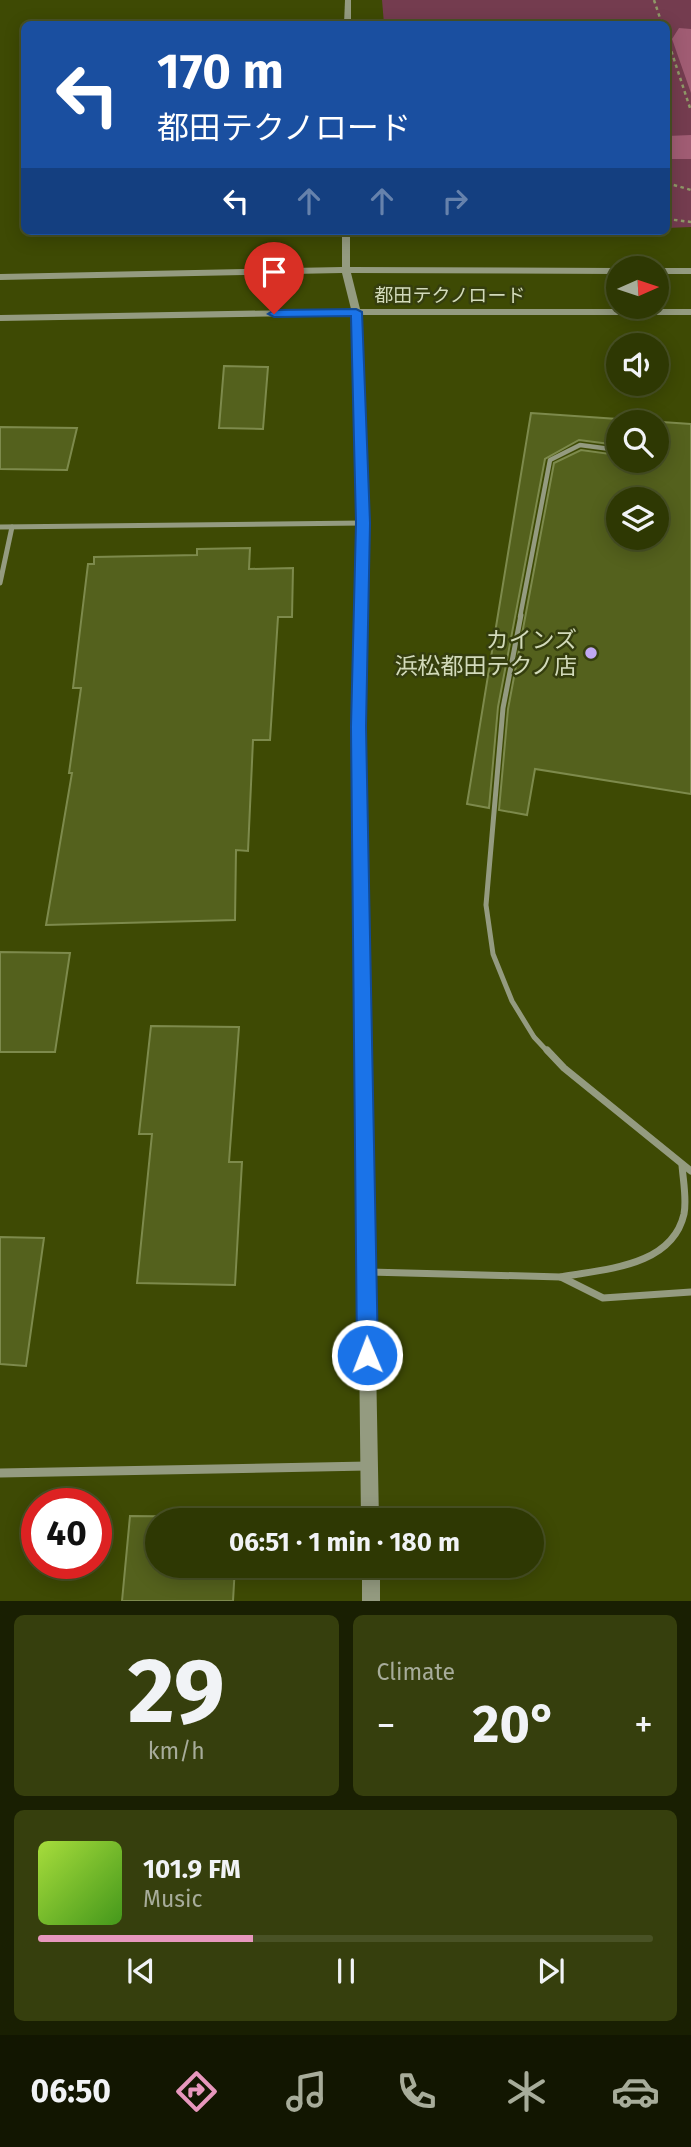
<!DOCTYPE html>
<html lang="en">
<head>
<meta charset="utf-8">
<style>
	:root { --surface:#2e3803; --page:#363f0d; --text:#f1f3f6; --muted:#a7ac9a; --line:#495225; --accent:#e797bd }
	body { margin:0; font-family:"Fira Sans","Noto Sans JP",sans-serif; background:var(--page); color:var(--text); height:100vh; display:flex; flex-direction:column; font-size:26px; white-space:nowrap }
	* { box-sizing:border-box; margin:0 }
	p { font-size:23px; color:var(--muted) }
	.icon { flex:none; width:38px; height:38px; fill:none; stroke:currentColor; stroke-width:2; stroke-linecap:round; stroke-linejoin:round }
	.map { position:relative; height:1601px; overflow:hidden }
	.sheet { display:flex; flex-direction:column; gap:14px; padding:14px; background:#191f02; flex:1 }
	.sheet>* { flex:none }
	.banner { position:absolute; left:21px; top:21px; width:649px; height:214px; border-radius:10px; box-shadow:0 4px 18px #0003,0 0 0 2px var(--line); background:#1a4fa0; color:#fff; overflow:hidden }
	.needle { width:46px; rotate:87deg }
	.buttons { position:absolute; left:606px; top:256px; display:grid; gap:14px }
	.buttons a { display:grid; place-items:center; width:63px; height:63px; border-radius:50%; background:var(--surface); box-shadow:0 4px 18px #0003,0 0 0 2px var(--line); font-size:35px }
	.speed { position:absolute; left:21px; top:1488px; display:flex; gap:14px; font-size:35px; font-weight:700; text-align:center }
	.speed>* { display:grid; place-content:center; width:91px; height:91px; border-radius:50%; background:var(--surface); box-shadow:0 4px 18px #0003,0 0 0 2px var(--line); line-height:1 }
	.speed .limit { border:10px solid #d22; background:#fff; color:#111 }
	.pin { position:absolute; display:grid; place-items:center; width:60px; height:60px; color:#fff; margin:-72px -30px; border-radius:50% 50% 50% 0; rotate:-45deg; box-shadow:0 0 7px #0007 }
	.pin .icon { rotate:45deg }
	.me { position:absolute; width:77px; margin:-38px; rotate:359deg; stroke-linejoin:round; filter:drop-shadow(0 0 5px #0008) }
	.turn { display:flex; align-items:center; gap:24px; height:147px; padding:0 21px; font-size:32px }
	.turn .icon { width:91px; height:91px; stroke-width:2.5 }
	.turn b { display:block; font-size:49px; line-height:60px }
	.lanes { display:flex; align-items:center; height:66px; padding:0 21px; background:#0003; justify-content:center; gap:35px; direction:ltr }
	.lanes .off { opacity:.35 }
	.big { font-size:52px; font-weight:700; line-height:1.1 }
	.sheet .widget { flex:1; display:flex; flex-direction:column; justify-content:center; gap:10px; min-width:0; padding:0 24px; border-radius:10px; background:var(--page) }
	.sheet .dial { align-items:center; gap:0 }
	.dial b { font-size:91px; line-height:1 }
	.song { display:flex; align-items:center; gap:21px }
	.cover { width:84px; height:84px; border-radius:10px; background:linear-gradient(135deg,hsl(80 70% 55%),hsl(100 70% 35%)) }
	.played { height:7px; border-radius:4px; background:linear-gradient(90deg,var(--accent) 35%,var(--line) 35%) }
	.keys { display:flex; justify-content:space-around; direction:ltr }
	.heat { display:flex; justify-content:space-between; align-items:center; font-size:38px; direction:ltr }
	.sheet .tiles { flex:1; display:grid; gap:14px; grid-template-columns:1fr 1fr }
	.widget:last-child { grid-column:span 2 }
	.trip { position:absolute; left:145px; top:1508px; width:399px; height:70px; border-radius:35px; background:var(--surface); box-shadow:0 4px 18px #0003,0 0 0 2px var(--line); font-weight:700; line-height:70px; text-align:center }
	.tabs { display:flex; height:112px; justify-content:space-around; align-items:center; background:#121601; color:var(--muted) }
	.tabs .icon { width:49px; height:49px }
	.tabs .current { color:var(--accent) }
	.tabs b { font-size:32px; color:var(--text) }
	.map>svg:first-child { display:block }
</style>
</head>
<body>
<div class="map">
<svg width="691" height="1601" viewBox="0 0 691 1601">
	<rect width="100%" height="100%" fill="#3e4a04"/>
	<path fill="#743c4f" d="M382,0H691V227L667,228V24H384Z"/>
	<g fill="#a05c73">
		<path d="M679,28L691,29V93L672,39Z"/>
		<path d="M691,135V159H667V136Z"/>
	</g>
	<g fill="#54611d" stroke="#7d8a4c" stroke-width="2" fill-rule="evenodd">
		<path d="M224,366L268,367L263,429L219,428Z"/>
		<path d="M531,413L691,424V794L535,769L527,815L499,810L508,709L554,463L581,450L618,455V460L659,462L664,458L656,451V422H618V445L579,440L545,459L498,707L489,808L467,804ZM618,499H656V537H618Z"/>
		<path d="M0,427L77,428L67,470L0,469Z"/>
		<path d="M250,548L249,569L293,568L292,617H278L270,740H253L248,851L236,850L235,920L46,925L72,773H69L81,688H73L88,564H94V557L197,555V549Z"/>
		<path d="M0,952L70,953L55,1052H0Z"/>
		<path d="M151,1026L239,1027L229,1162H242L235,1285L137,1283L152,1134H139Z"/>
		<path d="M0,1237L44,1238L26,1366L0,1364Z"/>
		<path d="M130,1516L238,1517V1521H158V1566H235L233,1601H122Z"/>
	</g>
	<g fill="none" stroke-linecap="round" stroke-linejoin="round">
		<g stroke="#8f9967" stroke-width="2.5" stroke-dasharray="3.5 3.5" stroke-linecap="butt">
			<path d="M654,0L662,24"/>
			<path d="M667,38L691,111"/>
			<path d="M667,183L691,190"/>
			<path d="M667,219L691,222"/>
		</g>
		<g stroke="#949b80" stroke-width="4.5">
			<path d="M656,456L659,457"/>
			<path d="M520,617L550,460L580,445L618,450"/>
		</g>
		<path stroke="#949b80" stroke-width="5" d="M521,615L503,708L486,905L493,954L512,1001L534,1037L548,1052"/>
		<g stroke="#949b80" stroke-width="7">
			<path d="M547,1050L564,1068L691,1171"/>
			<path d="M369,1272L561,1277L603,1298L691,1292"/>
			<path d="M561,1277C604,1269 672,1267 684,1214C687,1199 683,1180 682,1165"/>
		</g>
		<g stroke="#949b80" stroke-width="5">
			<path d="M0,527L363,523"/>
			<path d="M0,583L12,527"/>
		</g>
		<path stroke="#949b80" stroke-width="9" d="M0,1473L368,1466"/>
		<g fill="#949b80" fill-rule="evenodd">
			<path d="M345,0H351V24H344Z"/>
			<path d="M342,231H350V267L618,268V274L351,273L360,309H691V315H361L368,523L364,727L379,1521H361L352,727L358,523L352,315L0,321V315L351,309L342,273L0,280V274L342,267Z"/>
			<rect x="656" y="268" width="35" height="6"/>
			<rect x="362" y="1566" width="18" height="35"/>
		</g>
	</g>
	<path fill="#1a73e8" stroke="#114b97" stroke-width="2" d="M356,309L362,312L370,523L366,727L378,1355L375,1363L367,1366L360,1363L357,1355L351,727L356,523L351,316L274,317L268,314L274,310Z"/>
	<circle fill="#c1a8f3" stroke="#353e0e" stroke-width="2.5" cx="591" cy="653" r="7"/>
	<g text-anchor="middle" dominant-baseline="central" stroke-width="5" stroke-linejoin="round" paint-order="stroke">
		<g font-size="19" fill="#d2daba" stroke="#353e0e">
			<text x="450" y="295">都田テクノロード</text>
		</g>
		<g font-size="23" fill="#d2daba" stroke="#353e0e" text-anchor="end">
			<text x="577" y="640">カインズ<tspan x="577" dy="26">浜松都田テクノ店</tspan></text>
		</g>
	</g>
</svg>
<div class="buttons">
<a><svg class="needle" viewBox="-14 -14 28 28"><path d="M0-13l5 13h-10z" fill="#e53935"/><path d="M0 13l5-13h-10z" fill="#a7ac9a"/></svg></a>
<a><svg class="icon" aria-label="sound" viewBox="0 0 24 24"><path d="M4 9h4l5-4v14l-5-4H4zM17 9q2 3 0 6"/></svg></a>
<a><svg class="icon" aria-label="search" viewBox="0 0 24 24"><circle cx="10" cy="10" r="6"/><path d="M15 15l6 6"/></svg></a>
<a><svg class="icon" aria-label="layers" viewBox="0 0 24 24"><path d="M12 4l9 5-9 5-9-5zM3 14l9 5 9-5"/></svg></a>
</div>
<div class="speed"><div class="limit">40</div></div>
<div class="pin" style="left:274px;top:314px;background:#d93025"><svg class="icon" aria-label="arrive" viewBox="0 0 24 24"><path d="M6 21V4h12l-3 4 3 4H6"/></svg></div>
<svg class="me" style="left:367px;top:1355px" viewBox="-20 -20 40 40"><circle r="17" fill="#1a73e8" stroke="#fff" stroke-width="3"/><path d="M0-11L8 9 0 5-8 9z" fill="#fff"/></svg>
<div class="trip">06:51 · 1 min · 180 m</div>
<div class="banner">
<div class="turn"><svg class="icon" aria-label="left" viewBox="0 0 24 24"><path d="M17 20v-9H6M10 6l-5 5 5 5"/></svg><div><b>170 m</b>都田テクノロード</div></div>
<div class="lanes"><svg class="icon" aria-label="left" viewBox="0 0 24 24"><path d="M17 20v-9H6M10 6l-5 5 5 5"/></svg><svg class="icon off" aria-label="ahead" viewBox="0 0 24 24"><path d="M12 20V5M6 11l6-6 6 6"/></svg><svg class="icon off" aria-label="ahead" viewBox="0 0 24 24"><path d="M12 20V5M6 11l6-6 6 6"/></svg><svg class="icon off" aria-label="right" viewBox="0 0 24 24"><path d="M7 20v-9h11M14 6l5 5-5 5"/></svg></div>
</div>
</div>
<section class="sheet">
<div class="tiles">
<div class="widget dial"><b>29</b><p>km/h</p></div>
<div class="widget"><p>Climate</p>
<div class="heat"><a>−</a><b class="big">20°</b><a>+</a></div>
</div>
<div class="widget">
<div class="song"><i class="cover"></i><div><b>101.9 FM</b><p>Music</p></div></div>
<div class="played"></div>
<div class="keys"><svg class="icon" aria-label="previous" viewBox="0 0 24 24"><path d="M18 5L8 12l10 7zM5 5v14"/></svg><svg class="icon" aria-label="pause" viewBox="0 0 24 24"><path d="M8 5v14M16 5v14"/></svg><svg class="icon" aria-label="next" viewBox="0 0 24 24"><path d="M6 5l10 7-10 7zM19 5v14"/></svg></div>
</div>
</div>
</section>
<nav class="tabs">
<b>06:50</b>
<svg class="icon current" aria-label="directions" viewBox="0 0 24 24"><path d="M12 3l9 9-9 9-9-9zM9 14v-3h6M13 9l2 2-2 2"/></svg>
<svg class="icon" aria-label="music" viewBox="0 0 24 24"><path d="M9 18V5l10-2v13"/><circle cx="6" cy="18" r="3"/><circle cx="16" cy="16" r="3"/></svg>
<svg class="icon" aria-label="phone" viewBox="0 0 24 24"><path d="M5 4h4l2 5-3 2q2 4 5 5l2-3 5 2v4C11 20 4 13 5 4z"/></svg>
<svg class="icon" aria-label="climate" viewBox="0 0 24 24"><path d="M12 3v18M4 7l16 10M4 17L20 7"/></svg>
<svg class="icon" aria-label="car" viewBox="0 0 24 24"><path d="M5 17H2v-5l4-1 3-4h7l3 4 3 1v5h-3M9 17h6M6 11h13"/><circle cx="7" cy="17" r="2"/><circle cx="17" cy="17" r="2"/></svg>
</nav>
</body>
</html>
